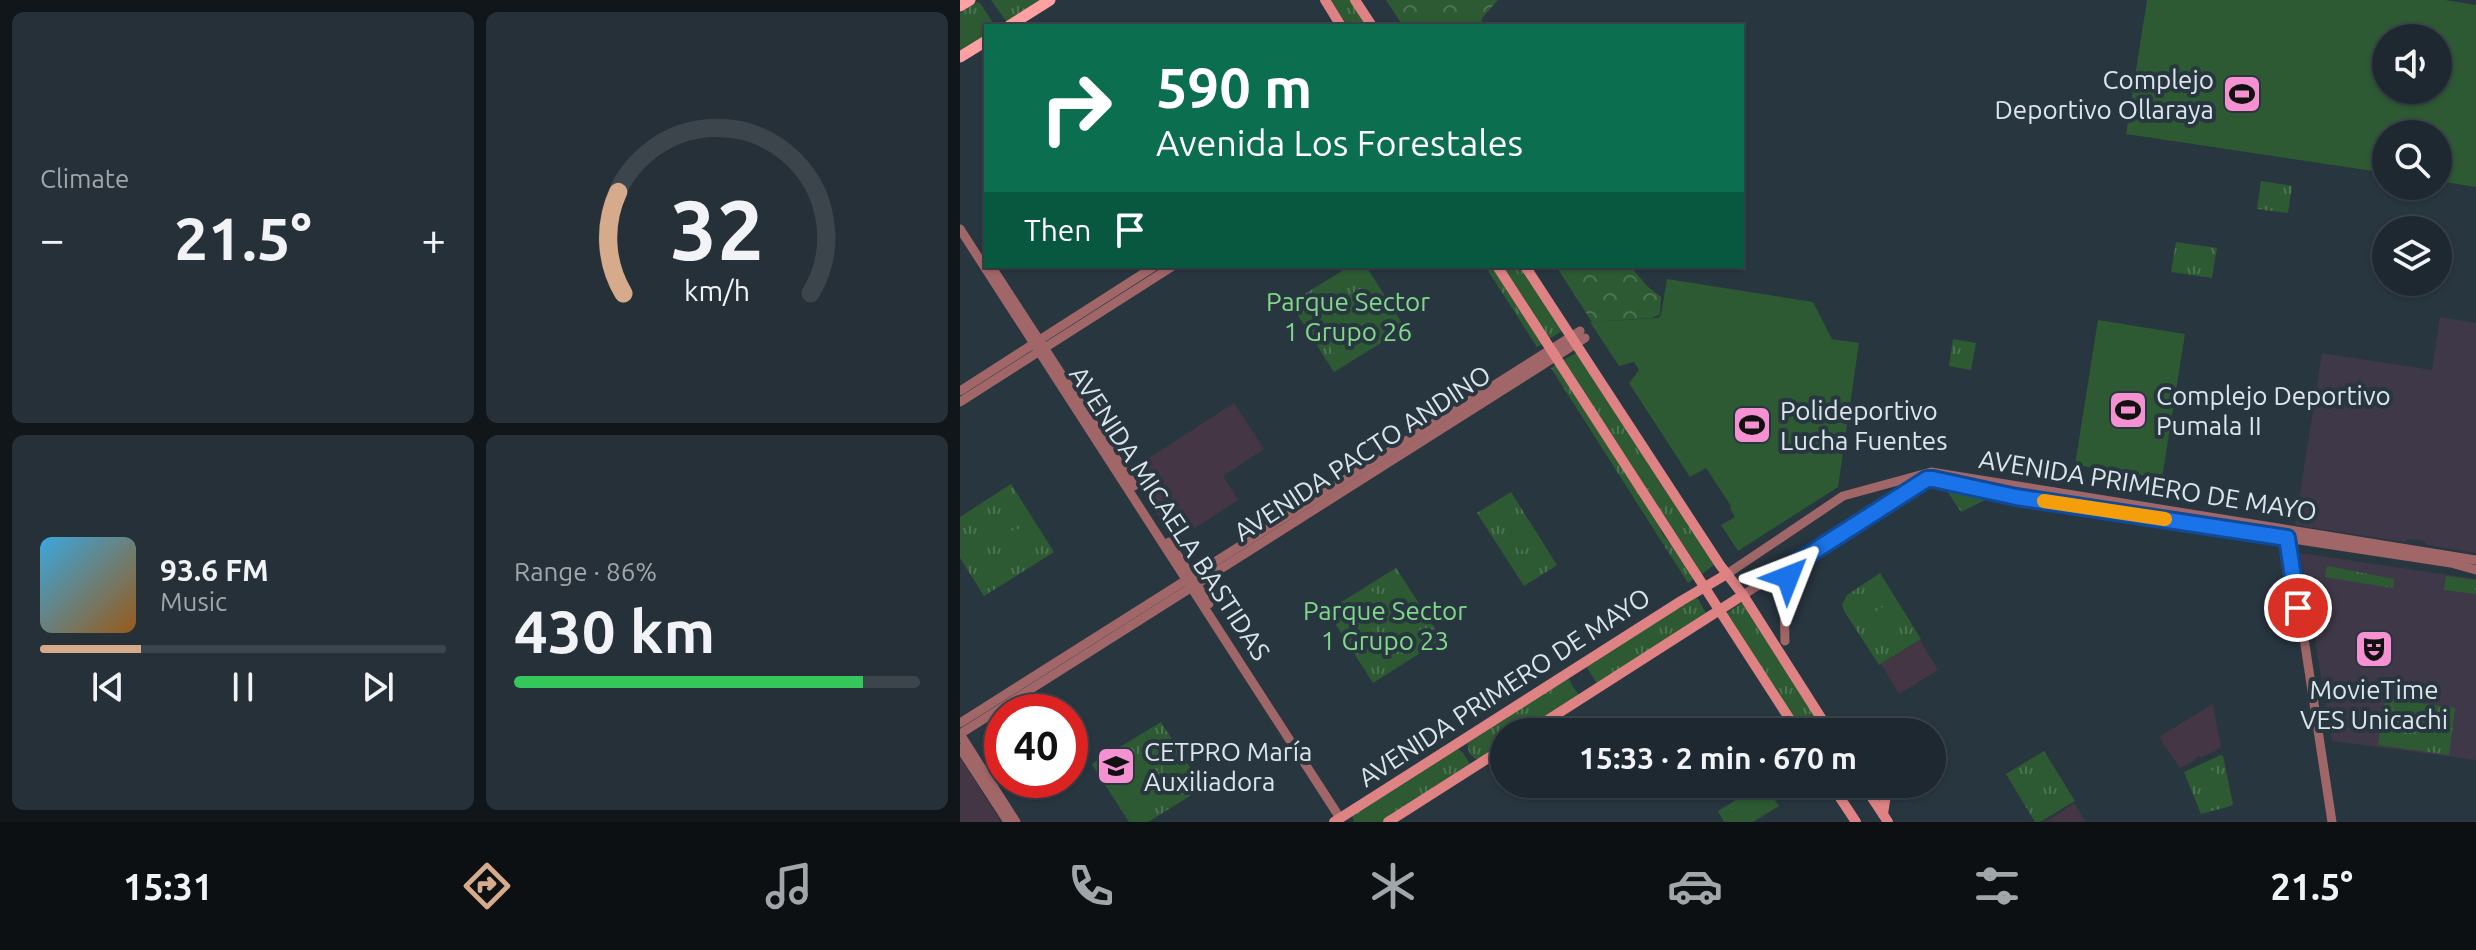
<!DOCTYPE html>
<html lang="en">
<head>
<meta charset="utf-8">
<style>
	:root { --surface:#1e2830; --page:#263038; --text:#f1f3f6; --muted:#a1a6ab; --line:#3c444c; --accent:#d6ab8b }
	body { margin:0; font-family:Ubuntu,sans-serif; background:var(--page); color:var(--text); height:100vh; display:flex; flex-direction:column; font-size:30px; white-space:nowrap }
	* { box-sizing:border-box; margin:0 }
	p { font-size:26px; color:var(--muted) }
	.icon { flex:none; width:44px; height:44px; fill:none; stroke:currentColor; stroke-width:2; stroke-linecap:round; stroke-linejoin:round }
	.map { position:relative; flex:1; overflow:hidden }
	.panel { display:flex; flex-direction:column; gap:12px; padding:12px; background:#10161a; width:960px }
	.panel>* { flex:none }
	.top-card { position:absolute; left:24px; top:24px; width:760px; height:244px; border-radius:0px; box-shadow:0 2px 6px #0004,0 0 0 2px var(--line); background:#0b6e4f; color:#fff; overflow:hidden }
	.buttons { position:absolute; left:1412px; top:24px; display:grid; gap:16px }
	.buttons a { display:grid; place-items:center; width:80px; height:80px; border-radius:50%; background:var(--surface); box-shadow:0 2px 6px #0004,0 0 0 2px var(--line); font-size:40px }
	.speed { position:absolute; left:24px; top:694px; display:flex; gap:16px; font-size:40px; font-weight:700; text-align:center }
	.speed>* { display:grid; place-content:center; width:104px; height:104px; border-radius:50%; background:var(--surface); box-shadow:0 2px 6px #0004,0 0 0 2px var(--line); line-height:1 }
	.speed .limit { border:12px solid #d22; background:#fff; color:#111 }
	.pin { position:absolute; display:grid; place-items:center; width:68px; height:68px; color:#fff; margin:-34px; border:4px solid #fff; border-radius:50%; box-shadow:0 2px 8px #0007 }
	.me { position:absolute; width:88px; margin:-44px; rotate:45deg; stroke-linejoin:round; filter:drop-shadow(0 0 6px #0008) }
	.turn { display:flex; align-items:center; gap:28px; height:168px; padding:0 40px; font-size:36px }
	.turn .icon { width:104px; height:104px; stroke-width:2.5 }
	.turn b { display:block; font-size:56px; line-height:68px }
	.then { display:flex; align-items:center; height:76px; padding:0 40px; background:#0003; gap:16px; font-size:30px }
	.big { font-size:60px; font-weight:700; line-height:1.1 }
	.panel .widget { flex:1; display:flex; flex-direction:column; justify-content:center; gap:12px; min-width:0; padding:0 28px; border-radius:12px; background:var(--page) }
	.panel .dial { align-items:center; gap:0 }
	.dial svg { height:208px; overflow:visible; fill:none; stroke:var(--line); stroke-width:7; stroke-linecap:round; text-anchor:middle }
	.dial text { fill:var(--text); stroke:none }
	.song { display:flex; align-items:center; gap:24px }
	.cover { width:96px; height:96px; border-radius:12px; background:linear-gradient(135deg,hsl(200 70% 55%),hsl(30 70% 35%)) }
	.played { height:8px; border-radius:4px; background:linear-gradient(90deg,var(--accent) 25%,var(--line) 25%) }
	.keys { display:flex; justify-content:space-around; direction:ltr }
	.heat { display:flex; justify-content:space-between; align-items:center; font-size:44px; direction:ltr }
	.charge { height:12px; border-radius:6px; background:linear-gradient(90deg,#34c759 86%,var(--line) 0) }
	.panel .tiles { flex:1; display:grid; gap:12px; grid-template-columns:repeat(2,1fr) }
	.trip { position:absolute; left:530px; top:718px; width:456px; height:80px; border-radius:40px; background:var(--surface); box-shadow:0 2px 6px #0004,0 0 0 2px var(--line); font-weight:700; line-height:80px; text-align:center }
	.tabs { display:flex; height:128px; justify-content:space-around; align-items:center; background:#0c1013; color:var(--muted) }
	.tabs .icon { width:56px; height:56px }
	.tabs .active { color:var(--accent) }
	.tabs b { font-size:36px; color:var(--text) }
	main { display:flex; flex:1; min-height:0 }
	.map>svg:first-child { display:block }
</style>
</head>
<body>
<main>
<section class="panel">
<div class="tiles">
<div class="widget"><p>Climate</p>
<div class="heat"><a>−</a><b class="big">21.5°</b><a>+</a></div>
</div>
<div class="widget dial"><svg viewBox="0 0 100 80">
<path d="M14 69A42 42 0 1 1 86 69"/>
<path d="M14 69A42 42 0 0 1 12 30" stroke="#d6ab8b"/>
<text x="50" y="56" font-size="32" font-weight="700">32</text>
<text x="50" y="72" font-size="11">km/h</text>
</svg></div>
<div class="widget">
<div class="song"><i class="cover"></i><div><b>93.6 FM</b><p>Music</p></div></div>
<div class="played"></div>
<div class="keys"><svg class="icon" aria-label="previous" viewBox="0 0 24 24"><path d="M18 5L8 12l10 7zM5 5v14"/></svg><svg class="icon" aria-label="pause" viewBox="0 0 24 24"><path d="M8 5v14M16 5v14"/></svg><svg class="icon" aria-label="next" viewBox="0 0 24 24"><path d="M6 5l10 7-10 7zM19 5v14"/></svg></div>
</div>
<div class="widget"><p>Range · 86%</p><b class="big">430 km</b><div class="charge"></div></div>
</div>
</section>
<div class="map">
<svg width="1516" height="822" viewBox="0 0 1516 822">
	<defs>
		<pattern id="grass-tufts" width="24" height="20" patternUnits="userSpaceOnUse" patternTransform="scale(2)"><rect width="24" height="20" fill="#2d5a33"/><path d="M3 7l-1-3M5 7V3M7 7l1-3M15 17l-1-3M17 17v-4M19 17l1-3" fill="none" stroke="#4b7251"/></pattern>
		<pattern id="forest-crowns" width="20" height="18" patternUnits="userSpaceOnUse" patternTransform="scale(2)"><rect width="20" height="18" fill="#2d5a33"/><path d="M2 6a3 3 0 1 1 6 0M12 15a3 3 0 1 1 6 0" fill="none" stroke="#4b7251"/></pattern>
	</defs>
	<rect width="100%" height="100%" fill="#283640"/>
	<g fill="#3f3848">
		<path d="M1480,317L1516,323V553L1467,545L1464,541L1459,540L1448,539L1445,542L1335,525L1362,353L1472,370Z"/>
		<path d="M1340,553L1516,579V760L1372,741Z"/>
	</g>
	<g fill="#443644">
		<path d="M274,403L304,449L263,476L278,500L215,541L179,486L178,479H174L169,471Z"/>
		<path d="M960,640L978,670L939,694L921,664Z"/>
		<path d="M1253,704L1261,748L1242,757L1238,756L1232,762L1220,768L1199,737Z"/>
		<path d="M0,757L41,822H0Z"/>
		<path d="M1114,803L1126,822H1082L1089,820Z"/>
	</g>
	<g fill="url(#grass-tufts)">
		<path d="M31,0H81L46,21Z"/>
		<path d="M370,0H390L407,26H387Z"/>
		<path d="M17,2L20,3L35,26H26V35L0,51V13Z"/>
		<path d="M1301,181L1332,186L1328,213L1297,209Z"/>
		<path d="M1216,242L1257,248L1252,278L1211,272Z"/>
		<path d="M390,266H406L445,328L374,372L330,303Z"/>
		<path d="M525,266H532L582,344L577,347Z"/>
		<path d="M541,266H561L602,331L589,339Z"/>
		<path d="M993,339L1016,343L1011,370L989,366Z"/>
		<path d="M618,352L754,565L742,574L603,360Z"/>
		<path d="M597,364L692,510L702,533L735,578L728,583L591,368Z"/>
		<path d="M51,484L94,552L24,596L0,558V517Z"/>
		<path d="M986,486L1028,497L1029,498L1001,512L985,488Z"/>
		<path d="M551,492L597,565L564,586L517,513Z"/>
		<path d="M1367,566L1434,579L1433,588L1365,577Z"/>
		<path d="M436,568L482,639L413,683L367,611Z"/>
		<path d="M920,573L961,639L919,665L884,611L882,605L887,595Z"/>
		<path d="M1486,576L1516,580V594L1484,590Z"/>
		<path d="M735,598L738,599L747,615L638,685L626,666Z"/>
		<path d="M783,602L866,730L843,732L767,613Z"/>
		<path d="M608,677L613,687L620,696L564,732H544V745L519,760C512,759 506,749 508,743Z"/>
		<path d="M1425,698L1495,708L1489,755L1418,745Z"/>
		<path d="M201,722L243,788L188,822H169L132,764Z"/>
		<path d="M498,749L503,753L510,764L508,769L422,822H394L392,815Z"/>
		<path d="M1084,751L1115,801L1080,822H1075L1046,774Z"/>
		<path d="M1261,755L1263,756L1273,804L1271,806L1241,814L1224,772Z"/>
		<path d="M802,784H804L819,806L793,822H764L758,811Z"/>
	</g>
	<g fill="url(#forest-crowns)">
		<path d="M426,0H538L522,18L521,26H443Z"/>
		<path d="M596,266H670L687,286L701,297L700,314L692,318L632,322Z"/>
	</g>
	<g fill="#2d5a33" fill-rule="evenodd">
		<path d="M1187,0H1485L1516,5V187L1478,181V134H1426V173L1166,134ZM1426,38H1478V90H1426Z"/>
		<path d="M707,279L853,302L872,339L899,343L878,487L778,551L761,525L775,517L770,508L771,506L746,468L730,477L669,383L679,370L674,362L659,366L630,322L698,318L701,315Z"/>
		<path d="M1138,320L1225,334L1202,478L1115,465Z"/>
		<path d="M393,331L401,344L377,359L369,345Z"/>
		<path d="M560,519L575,542L562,551L547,527Z"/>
		<path d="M66,527L75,556L57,561L48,532Z"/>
		<path d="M414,591L430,615L416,624L400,600Z"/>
		<path d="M396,601L415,633L399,643L380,610Z"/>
		<path d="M931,601L942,616L916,635L905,619Z"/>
		<path d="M219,763L223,792L205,794L202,765Z"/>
		<path d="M1254,770L1262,796L1245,801L1237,775Z"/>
		<path d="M178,780L187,794L166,808L157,794Z"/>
		<path d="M787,799L796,813L781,822H770L765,813Z"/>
	</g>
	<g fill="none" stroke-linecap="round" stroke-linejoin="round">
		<g stroke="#a16768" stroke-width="9">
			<path d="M0,229L380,818"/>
			<path d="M31,266L174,486"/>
			<path d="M0,391L195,266"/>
			<path d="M0,402L213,266"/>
			<path d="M995,483L1056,497L1491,563L1516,570"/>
			<path d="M1328,533L1372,822"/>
			<path d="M209,542L249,604"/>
			<path d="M767,574L883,496L971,472L1516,560"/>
			<path d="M783,595L967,479H976"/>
			<path d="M825,641L824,595L831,566"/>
			<path d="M0,723L620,331"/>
			<path d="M0,734L625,338"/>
			<path d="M0,734L56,822"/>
			<path d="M0,748L48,822"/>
		</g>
		<g stroke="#de8284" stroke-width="10">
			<path d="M365,0L381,26"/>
			<path d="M395,0L412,26"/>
			<path d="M537,266L838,732"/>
			<path d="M565,266L760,565L783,595L870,732"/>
			<path d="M569,732L783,595"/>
			<path d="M871,784L896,822"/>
			<path d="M903,784L928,822"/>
			<path d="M923,814L927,788"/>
			<path d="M374,822L721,601L767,574"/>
			<path d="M428,822L544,748"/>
		</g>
		<g stroke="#ffa0a2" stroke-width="11">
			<path d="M0,6L10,0"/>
			<path d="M49,26L90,0"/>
			<path d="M0,57L26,41"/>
		</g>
	</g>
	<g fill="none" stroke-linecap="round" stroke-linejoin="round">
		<g stroke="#114b97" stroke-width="20">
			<path id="route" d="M828,577L831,566L967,479H973L1056,497L1327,538L1338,608"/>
		</g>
		<use href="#route" stroke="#1a73e8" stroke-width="14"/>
		<path stroke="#f59e0b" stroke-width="14" d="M1084,501L1205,519"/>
	</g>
	<defs>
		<g id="stadium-square" transform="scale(2)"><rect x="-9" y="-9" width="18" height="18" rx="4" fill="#f590d1" stroke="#283640"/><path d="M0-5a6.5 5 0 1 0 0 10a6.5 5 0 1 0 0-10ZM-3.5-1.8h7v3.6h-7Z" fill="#111"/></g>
		<g id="theatre-square" transform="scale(2)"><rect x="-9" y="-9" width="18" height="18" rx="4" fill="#f590d1" stroke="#283640"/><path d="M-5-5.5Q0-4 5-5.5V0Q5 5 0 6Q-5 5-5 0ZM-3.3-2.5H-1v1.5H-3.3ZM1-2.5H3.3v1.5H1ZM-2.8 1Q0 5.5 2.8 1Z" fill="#111"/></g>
		<g id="university-square" transform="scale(2)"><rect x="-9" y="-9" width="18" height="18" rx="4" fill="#f590d1" stroke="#283640"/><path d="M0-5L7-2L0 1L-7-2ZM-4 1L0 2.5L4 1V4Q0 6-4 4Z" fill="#111"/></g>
	</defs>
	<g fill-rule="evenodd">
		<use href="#stadium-square" x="1282" y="94"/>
		<use href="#stadium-square" x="1168" y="410"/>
		<use href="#stadium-square" x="792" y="425"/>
		<use href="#theatre-square" x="1414" y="649"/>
		<use href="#university-square" x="156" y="766"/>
	</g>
	<g text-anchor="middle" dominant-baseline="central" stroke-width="8" stroke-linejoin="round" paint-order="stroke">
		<g font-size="26" fill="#dce5eb" stroke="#283640" text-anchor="start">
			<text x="1254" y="79" text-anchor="end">Complejo<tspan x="1254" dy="30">Deportivo Ollaraya</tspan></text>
			<text x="1196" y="395">Complejo Deportivo<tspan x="1196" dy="30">Pumala II</tspan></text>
			<text x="820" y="410">Polideportivo<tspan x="820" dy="30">Lucha Fuentes</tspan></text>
			<text x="1414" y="689" text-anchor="middle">MovieTime<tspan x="1414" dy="30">VES Unicachi</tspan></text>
			<text x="184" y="751">CETPRO María<tspan x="184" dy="30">Auxiliadora</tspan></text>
		</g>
		<g font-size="26" fill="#81d78a" stroke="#283640">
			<text x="388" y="301">Parque Sector<tspan x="388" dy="30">1 Grupo 26</tspan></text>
			<text x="425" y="610">Parque Sector<tspan x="425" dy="30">1 Grupo 23</tspan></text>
		</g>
		<g font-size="26" fill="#dce5eb" stroke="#283640">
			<text transform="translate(402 453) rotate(-33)">AVENIDA PACTO ANDINO</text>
			<text transform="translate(1188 485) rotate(9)">AVENIDA PRIMERO DE MAYO</text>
			<text transform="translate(210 513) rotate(57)">AVENIDA MICAELA BASTIDAS</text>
			<text transform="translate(544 687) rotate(-33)">AVENIDA PRIMERO DE MAYO</text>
		</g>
	</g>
</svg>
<div class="buttons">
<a><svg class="icon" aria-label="sound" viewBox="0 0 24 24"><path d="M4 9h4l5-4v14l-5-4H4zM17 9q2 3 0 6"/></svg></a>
<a><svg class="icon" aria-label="search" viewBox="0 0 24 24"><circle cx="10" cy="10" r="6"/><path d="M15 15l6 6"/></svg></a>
<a><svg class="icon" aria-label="layers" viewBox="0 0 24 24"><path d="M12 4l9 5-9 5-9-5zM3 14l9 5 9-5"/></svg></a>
</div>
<div class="speed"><div class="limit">40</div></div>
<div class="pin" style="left:1338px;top:608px;background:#d93025"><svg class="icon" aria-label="arrive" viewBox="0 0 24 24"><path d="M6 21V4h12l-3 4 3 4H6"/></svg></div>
<svg class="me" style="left:828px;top:577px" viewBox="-20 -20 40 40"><path d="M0-17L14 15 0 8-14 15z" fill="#1a73e8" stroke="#fff" stroke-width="4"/></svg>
<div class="trip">15:33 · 2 min · 670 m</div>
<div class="top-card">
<div class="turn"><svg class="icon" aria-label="right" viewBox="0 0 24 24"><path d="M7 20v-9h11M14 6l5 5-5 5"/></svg><div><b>590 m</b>Avenida Los Forestales</div></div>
<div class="then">Then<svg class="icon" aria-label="arrive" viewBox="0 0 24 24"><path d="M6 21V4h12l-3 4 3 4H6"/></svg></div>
</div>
</div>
</main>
<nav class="tabs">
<b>15:31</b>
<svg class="icon active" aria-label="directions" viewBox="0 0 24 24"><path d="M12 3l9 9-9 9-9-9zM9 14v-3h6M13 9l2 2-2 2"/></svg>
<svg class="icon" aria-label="music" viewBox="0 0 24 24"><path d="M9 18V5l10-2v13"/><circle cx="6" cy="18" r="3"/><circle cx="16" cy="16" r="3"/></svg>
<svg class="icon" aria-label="phone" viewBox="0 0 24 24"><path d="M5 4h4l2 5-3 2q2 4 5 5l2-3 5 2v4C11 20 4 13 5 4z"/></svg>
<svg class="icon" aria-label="climate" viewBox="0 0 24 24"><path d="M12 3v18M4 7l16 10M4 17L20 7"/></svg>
<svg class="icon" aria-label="car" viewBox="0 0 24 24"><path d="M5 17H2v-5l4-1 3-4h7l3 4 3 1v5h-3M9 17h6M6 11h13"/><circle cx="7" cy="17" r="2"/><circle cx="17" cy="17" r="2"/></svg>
<svg class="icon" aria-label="filters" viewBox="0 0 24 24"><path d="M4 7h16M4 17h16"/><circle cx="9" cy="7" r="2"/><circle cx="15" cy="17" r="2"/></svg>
<b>21.5°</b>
</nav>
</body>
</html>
